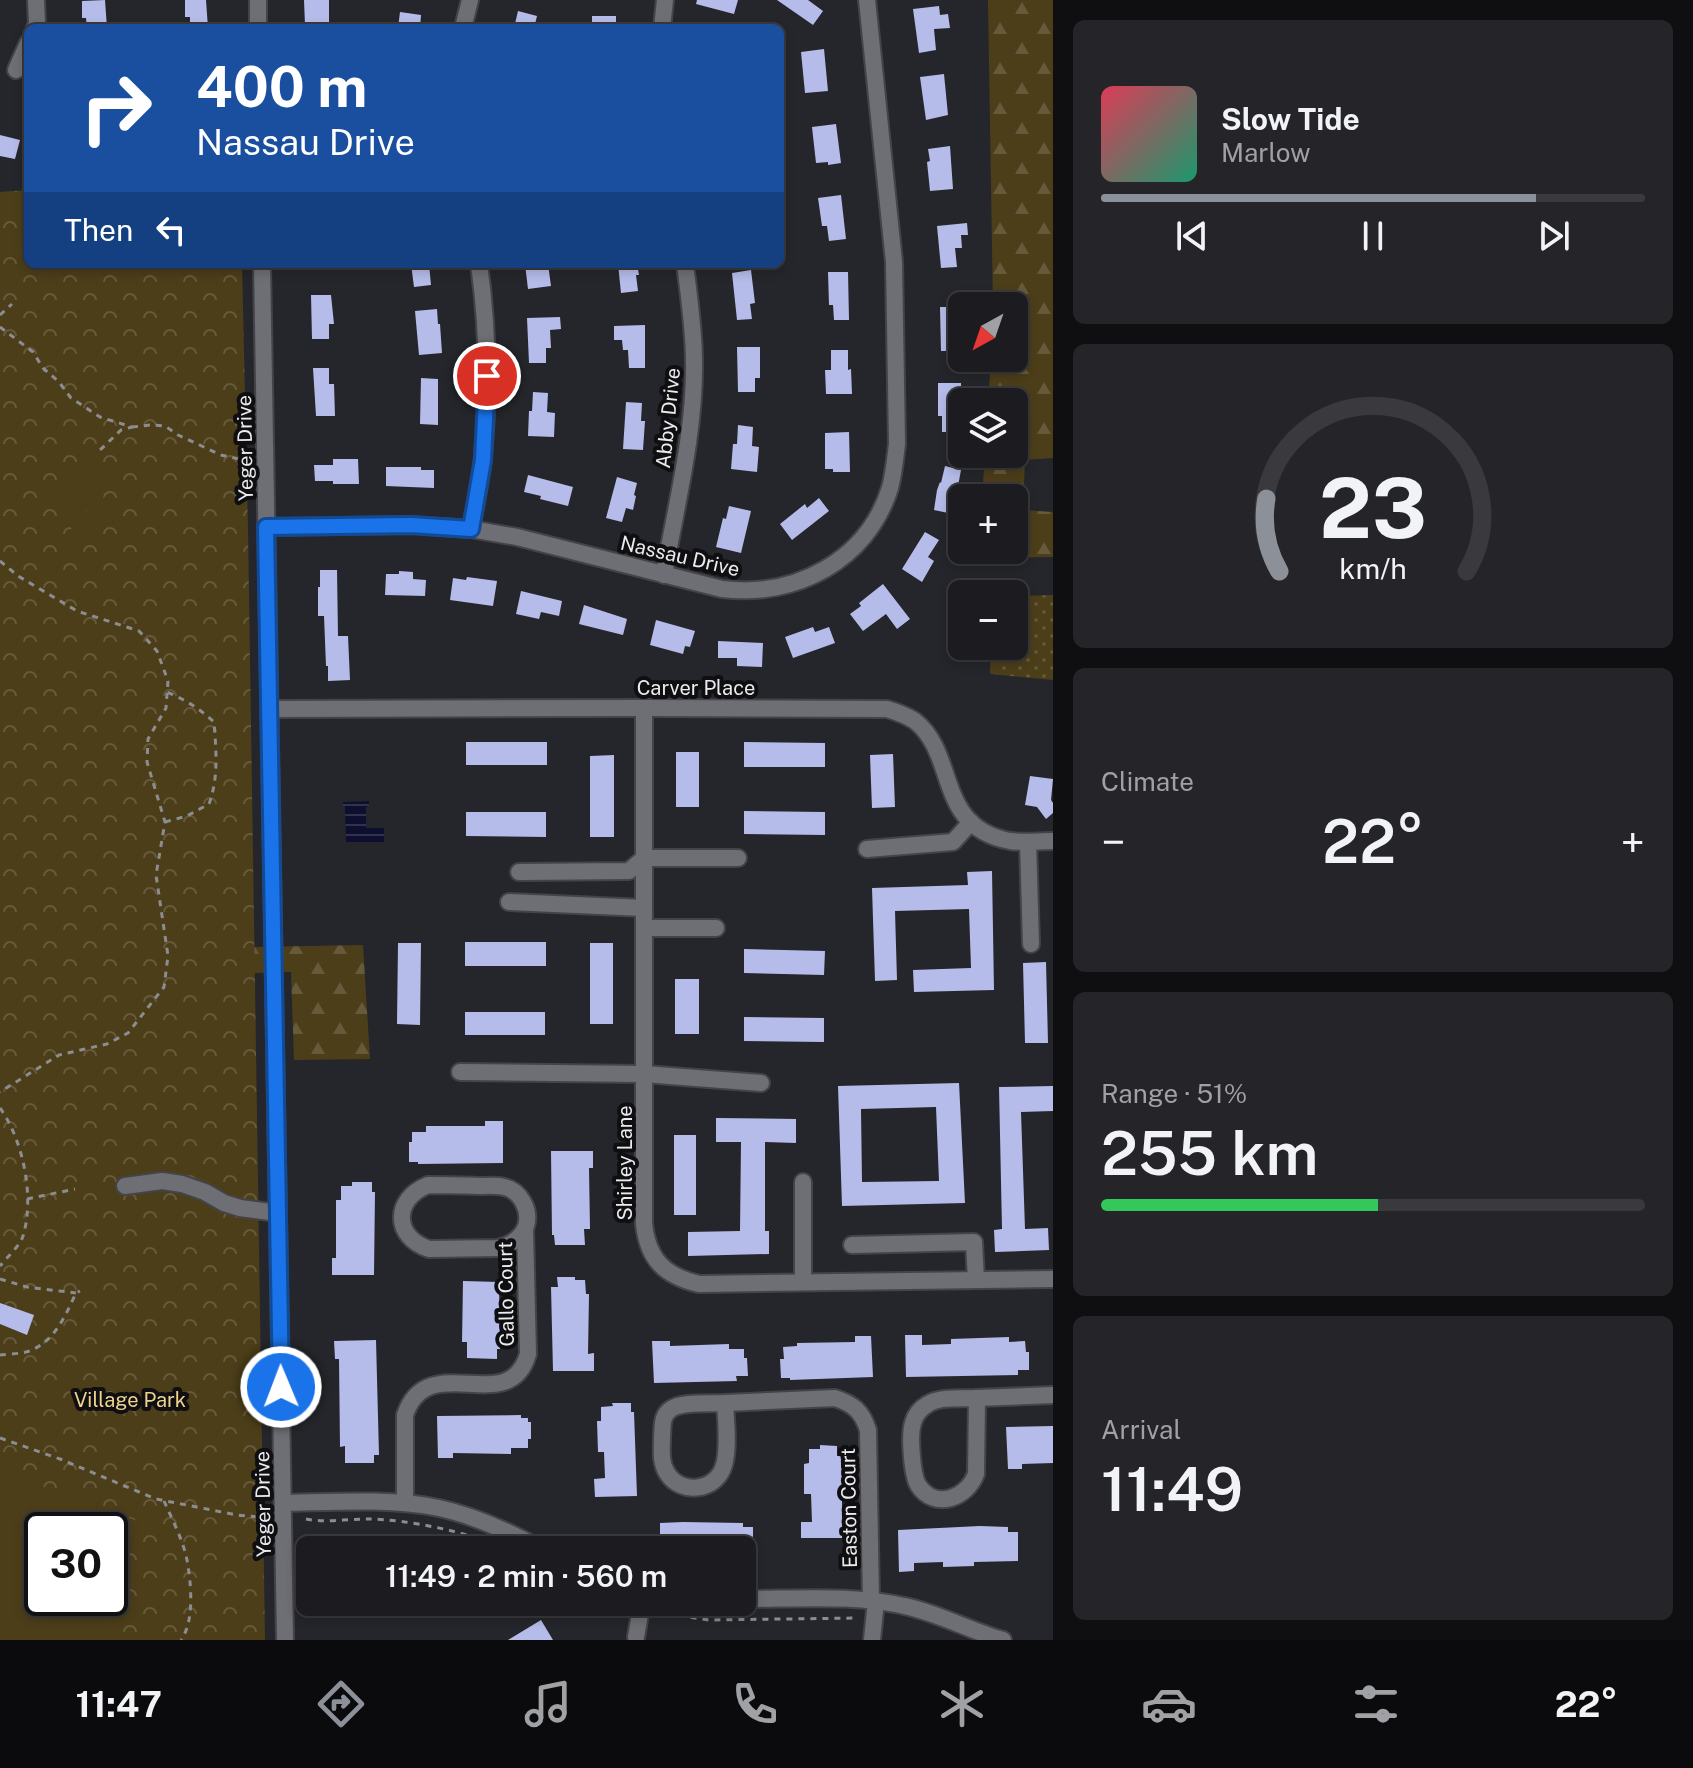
<!DOCTYPE html>
<html lang="en">
<head>
<meta charset="utf-8">
<style>
	:root { --surface:#1c1c20; --page:#252529; --text:#f1f3f6; --muted:#a0a1a5; --line:#3a3a3e; --accent:#8c9099 }
	body { margin:0; font-family:"Public Sans",sans-serif; background:var(--page); color:var(--text); height:100vh; display:flex; flex-direction:column; font-size:30px; white-space:nowrap }
	* { box-sizing:border-box; margin:0 }
	p { font-size:26px; color:var(--muted) }
	.icon { flex:none; width:44px; height:44px; fill:none; stroke:currentColor; stroke-width:2; stroke-linecap:round; stroke-linejoin:round }
	.map { position:relative; flex:1; overflow:hidden }
	.sheet { display:flex; flex-direction:column; gap:20px; padding:20px; background:#0f0f12; width:640px }
	.sheet>* { flex:none }
	.top-card { position:absolute; left:24px; top:24px; width:760px; height:244px; border-radius:12px; box-shadow:0 4px 12px #0003,0 0 0 2px var(--line); background:#1a4fa0; color:#fff; overflow:hidden }
	.needle { width:52px; rotate:220deg }
	.tools { position:absolute; left:948px; top:292px; display:grid; gap:16px }
	.tools a { display:grid; place-items:center; width:80px; height:80px; border-radius:12px; background:var(--surface); box-shadow:0 4px 12px #0003,0 0 0 2px var(--line); font-size:40px }
	.speed { position:absolute; left:24px; top:1512px; display:flex; gap:16px; font-size:40px; font-weight:700; text-align:center }
	.speed>* { display:grid; place-content:center; width:104px; height:104px; border-radius:50%; background:var(--surface); box-shadow:0 4px 12px #0003,0 0 0 2px var(--line); line-height:1 }
	.speed .limit { border:4px solid #111; border-radius:12px; background:#fff; color:#111 }
	.pin { position:absolute; display:grid; place-items:center; width:68px; height:68px; color:#fff; margin:-34px; border:4px solid #fff; border-radius:50%; box-shadow:0 2px 8px #0007 }
	.me { position:absolute; width:88px; margin:-44px; rotate:359deg; stroke-linejoin:round; filter:drop-shadow(0 0 6px #0008) }
	.turn { display:flex; align-items:center; gap:28px; height:168px; padding:0 40px; font-size:36px }
	.turn .icon { width:104px; height:104px; stroke-width:2.5 }
	.turn b { display:block; font-size:56px; line-height:68px }
	.then { display:flex; align-items:center; height:76px; padding:0 40px; background:#0003; gap:16px; font-size:30px }
	.big { font-size:60px; font-weight:600; line-height:1.1 }
	.sheet .card { flex:1; display:flex; flex-direction:column; justify-content:center; gap:12px; min-width:0; padding:0 28px; border-radius:12px; background:var(--page) }
	.sheet .dial { align-items:center; gap:0 }
	.dial svg { height:208px; overflow:visible; fill:none; stroke:var(--line); stroke-width:7; stroke-linecap:round; text-anchor:middle }
	.dial text { fill:var(--text); stroke:none }
	.song { display:flex; align-items:center; gap:24px }
	.cover { width:96px; height:96px; border-radius:12px; background:linear-gradient(135deg,hsl(350 70% 55%),hsl(160 70% 35%)) }
	.played { height:8px; border-radius:4px; background:linear-gradient(90deg,var(--accent) 80%,var(--line) 80%) }
	.keys { display:flex; justify-content:space-around; direction:ltr }
	.heat { display:flex; justify-content:space-between; align-items:center; font-size:44px; direction:ltr }
	.charge { height:12px; border-radius:6px; background:linear-gradient(90deg,#34c759 51%,var(--line) 0) }
	.trip { position:absolute; left:296px; top:1536px; width:460px; height:80px; border-radius:12px; background:var(--surface); box-shadow:0 4px 12px #0003,0 0 0 2px var(--line); font-weight:600; line-height:80px; text-align:center }
	.tab-bar { display:flex; height:128px; justify-content:space-around; align-items:center; background:#0b0b0d; color:var(--muted) }
	.tab-bar .icon { width:56px; height:56px }
	.tab-bar .active { color:var(--accent) }
	.tab-bar b { font-size:36px; color:var(--text) }
	main { display:flex; flex:1; min-height:0 }
	.map>svg:first-child { display:block }
</style>
</head>
<body>
<main>
<div class="map">
<svg width="1053" height="1640" viewBox="0 0 1053 1640">
	<defs>
		<pattern id="grass-dots" width="8" height="8" patternUnits="userSpaceOnUse" patternTransform="scale(2)"><rect width="8" height="8" fill="#4c3e19"/><path d="M2 2h.1M6 6h.1" fill="none" stroke="#665a3b" stroke-width="1.8" stroke-linecap="round"/></pattern>
		<pattern id="forest-firs" width="22" height="20" patternUnits="userSpaceOnUse" patternTransform="scale(2)"><rect width="22" height="20" fill="#4c3e19"/><path d="M5 1l3.5 6h-7zM16 11l3.5 6h-7z" fill="#665a3b"/></pattern>
		<pattern id="park-crowns" width="20" height="18" patternUnits="userSpaceOnUse" patternTransform="scale(2)"><rect width="20" height="18" fill="#4c3e19"/><path d="M2 6a3 3 0 1 1 6 0M12 15a3 3 0 1 1 6 0" fill="none" stroke="#665a3b"/></pattern>
		<pattern id="water-rules" width="6" height="5" patternUnits="userSpaceOnUse" patternTransform="scale(2)"><rect width="6" height="5" fill="#0e0f2f"/><path d="M0 2.5h6" fill="none" stroke="#31324d"/></pattern>
	</defs>
	<rect width="100%" height="100%" fill="#25262b"/>
	<path fill="url(#grass-dots)" d="M1053,595V680L990,674L991,646H1014V596Z"/>
	<g fill="url(#forest-firs)">
		<path d="M988,0H1053V458L1025,460L1023,510L1053,512V557L978,558V550H1014V498H982L985,454H1014V402H988L991,358H1014V306H993Z"/>
		<path d="M0,734L251,947L363,945L370,1059L294,1060L291,972L255,973L234,983Z"/>
	</g>
	<path fill="url(#park-crowns)" fill-rule="evenodd" d="M28,190V264H242L248,528L265,1640H0V192ZM42,1530H110V1598H42Z"/>
	<g fill="#4c3e19" fill-rule="evenodd">
		<path d="M91,466L105,486L64,517L49,498Z"/>
		<path d="M110,493L124,512L82,543L68,524Z"/>
		<path d="M0,1471L140,1522L94,1640H0ZM42,1530H110V1598H42Z"/>
	</g>
	<path fill="url(#water-rules)" d="M369,801V806L366,807V828H384V842H346L345,806H343V802Z"/>
	<g fill="#b5bce9" fill-rule="evenodd">
		<path d="M105,0L107,28H87L86,18H82V1Z"/>
		<path d="M185,0H206L208,28H190V17H185Z"/>
		<path d="M304,0H329V25H305Z"/>
		<path d="M697,0H738L734,14L696,4Z"/>
		<path d="M777,0H808L823,11L813,25Z"/>
		<path d="M939,6L940,15L948,14L950,28L934,29L936,50L919,53L913,9Z"/>
		<path d="M518,11L537,16L534,28H514Z"/>
		<path d="M400,12L421,15L420,28H398Z"/>
		<rect x="592" y="16" width="24" height="12"/>
		<path d="M824,49L828,91L805,93L801,52Z"/>
		<path d="M944,74L948,115L926,120L920,77Z"/>
		<path d="M836,124L841,163L828,165V162L816,163L812,127Z"/>
		<path d="M0,135L20,140L15,159L0,156Z"/>
		<path d="M950,146L953,189L930,191L927,162L930,161L928,149Z"/>
		<path d="M841,195L846,239L829,241L827,226H822L818,198Z"/>
		<path d="M967,223L968,235H961L962,248H955L957,267L941,268L937,226Z"/>
		<path d="M411,264H429L431,285L414,287Z"/>
		<path d="M525,264H548L551,286L528,289Z"/>
		<path d="M618,264H637L639,275H636L638,291L621,293Z"/>
		<path d="M751,270L755,303L750,304L752,319L737,320L732,273Z"/>
		<path d="M828,272H848L849,320H834L833,305H829Z"/>
		<path d="M311,295H331L334,324H329V339H312Z"/>
		<path d="M940,307H962V337H958V351H941Z"/>
		<path d="M437,309L438,324H440L442,353L419,355L415,311Z"/>
		<path d="M560,317L561,329L550,330L551,348H546V363H529L527,318Z"/>
		<path d="M645,325V368H629L628,350H623L622,340H614V326Z"/>
		<path d="M737,347H760V378H755V392H738Z"/>
		<path d="M831,350H848V370L851,369L852,394H826L825,370H831Z"/>
		<path d="M313,368H329V384H334L335,416H316Z"/>
		<path d="M421,378L438,379V425L420,424Z"/>
		<path d="M938,383H961L962,432H942V416H938Z"/>
		<path d="M533,392L548,393L547,412L555,413L554,437L528,436L529,411H532Z"/>
		<path d="M626,402L642,403L641,421H645L643,450L623,449Z"/>
		<path d="M738,425L753,427L752,446L759,447L757,472L731,469L733,444H737Z"/>
		<path d="M849,432L850,472H833V469H825V433Z"/>
		<path d="M333,459H358L359,484H333V481H315L314,465H333Z"/>
		<path d="M945,466L961,470L956,497L962,499V507L955,505L953,514L934,510L937,490L940,482L941,483Z"/>
		<path d="M386,467H421V470H434V488L386,486Z"/>
		<path d="M528,475L573,487L568,506L540,499L541,496L524,492Z"/>
		<path d="M617,477L637,483L634,495L636,496L633,510L626,508L622,522L606,518Z"/>
		<path d="M819,498L829,511L792,540L780,524L805,504L807,508Z"/>
		<path d="M729,506L751,511L741,553L716,547L723,518L726,519Z"/>
		<path d="M925,532L939,540L928,557L934,561L922,582L902,569Z"/>
		<path d="M320,570H337L338,636H348L350,680L328,681V666H326L324,616H318V587H320Z"/>
		<path d="M399,571L413,572V579L426,580L425,596L385,595L386,574H399Z"/>
		<path d="M467,577L497,581L493,606L450,600L453,578L466,580Z"/>
		<path d="M883,584L910,619L897,629L886,614L863,631L850,614L861,606L859,603Z"/>
		<path d="M521,591L562,601L559,616L541,612L539,619L516,614Z"/>
		<path d="M584,605L627,619L623,635L579,624Z"/>
		<path d="M656,620L695,631L690,647L685,646L683,654L650,645Z"/>
		<path d="M813,627L815,632L829,627L835,643L793,658L785,637Z"/>
		<path d="M718,641L763,643L762,667L737,666V658H718Z"/>
		<rect x="466" y="742" width="81" height="23"/>
		<path d="M744,742L825,743V767H744Z"/>
		<rect x="676" y="752" width="23" height="55"/>
		<path d="M893,754L895,807L872,808L870,755Z"/>
		<path d="M614,755V837H590V756Z"/>
		<path d="M1030,776L1053,779L1051,800L1053,803V813L1046,819L1037,807L1025,805Z"/>
		<path d="M744,811L825,812V835L744,834Z"/>
		<path d="M466,812H546V837L466,836Z"/>
		<path d="M992,871L994,990L914,992L913,970L971,968L969,909L895,911L897,980L875,981L872,888L968,885L967,872Z"/>
		<rect x="465" y="942" width="81" height="24"/>
		<path d="M398,943H421L420,1025L397,1024Z"/>
		<rect x="590" y="943" width="23" height="81"/>
		<path d="M744,949L825,951L824,975L744,973Z"/>
		<path d="M1046,962L1048,1043H1025L1023,963Z"/>
		<rect x="675" y="979" width="24" height="55"/>
		<rect x="465" y="1012" width="80" height="23"/>
		<path d="M744,1017L824,1018V1042L744,1041Z"/>
		<path d="M959,1083L965,1203L842,1206L838,1086ZM936,1107L939,1181L862,1182L861,1109Z"/>
		<path d="M1053,1086V1111L1021,1112L1025,1229L1048,1228L1049,1250L995,1252L994,1230L1002,1229L999,1087Z"/>
		<path d="M716,1118L796,1119V1143L765,1142V1231H769V1254L688,1256V1232L740,1231L741,1142H716Z"/>
		<path d="M485,1121H503V1163L418,1164V1162H409V1142H412V1132H426V1126H485Z"/>
		<rect x="674" y="1135" width="22" height="80"/>
		<path d="M551,1151H593V1168H589L590,1229H584L585,1245H555L554,1235H552Z"/>
		<path d="M352,1182H372V1192H375L374,1275H332V1258H336V1200H341V1186H352Z"/>
		<path d="M557,1277H575V1280H585L586,1294H589L588,1354L594,1353V1371H553L551,1287H558Z"/>
		<path d="M463,1281L499,1282L500,1349H497V1359L467,1358V1342H462Z"/>
		<path d="M0,1303L34,1315L27,1335L0,1324Z"/>
		<path d="M905,1335H922V1345L951,1344V1339L1009,1337V1342L1025,1341L1026,1352H1029V1370H1018V1375L906,1377Z"/>
		<path d="M855,1336H871L873,1377L790,1380V1378H781L780,1359H784L783,1347L797,1346V1343L855,1342Z"/>
		<path d="M376,1340L379,1455H374V1463H345V1446L340,1447L339,1359H335L334,1341Z"/>
		<path d="M652,1341H670V1346L729,1344V1349H744V1358H747L748,1376H736L737,1381L654,1383Z"/>
		<path d="M612,1403H631V1412H634L637,1496L595,1497L594,1479L605,1478L604,1452H598L597,1421H601V1407L613,1406Z"/>
		<path d="M521,1415V1418H528V1422H531V1439H528V1448H511V1454L453,1453V1458H438L437,1416Z"/>
		<path d="M1053,1426V1463L1022,1464V1469H1008L1006,1427Z"/>
		<path d="M820,1445L837,1446V1456H842V1538H801V1522H812L811,1494H804V1464L809,1463V1449H820Z"/>
		<path d="M683,1522L743,1523V1527H753V1544H750V1550H660V1523Z"/>
		<path d="M980,1526L1008,1527V1532H1018V1561L974,1562V1566L943,1567V1562L914,1563V1571L899,1572L898,1530Z"/>
		<path d="M541,1620L553,1640H508Z"/>
	</g>
	<g fill="none" stroke-linecap="round" stroke-linejoin="round">
		<g stroke="#444448" stroke-width="20">
			<g id="minor">
				<path d="M258,0V28"/>
				<path d="M35,28L37,24L36,0"/>
				<path d="M463,28L470,0"/>
				<path d="M662,28L665,0"/>
				<path d="M16,70L28,43"/>
				<path d="M262,264L285,1640"/>
				<path d="M266,527L411,525L471,529L517,537L722,589C795,598 867,561 890,488C894,473 895,459 897,444L894,262L867,0"/>
				<path d="M471,529C475,505 481,480 483,456C489,392 488,328 479,264"/>
				<path d="M664,575C676,505 695,433 694,362C694,329 689,297 685,264"/>
				<path d="M644,708V1224C648,1260 665,1276 699,1284L1053,1279"/>
				<path d="M269,709L644,708L887,709C897,712 906,715 915,721C958,755 935,827 1010,841C1024,843 1039,841 1053,841"/>
				<path d="M1028,842L1031,944"/>
				<path d="M867,849L953,842L971,822"/>
				<path d="M519,872L629,871L644,858H738"/>
				<path d="M509,902L644,908"/>
				<path d="M644,928H716"/>
				<path d="M460,1072L644,1074L761,1083"/>
				<path d="M803,1182V1282"/>
				<path d="M428,1185C445,1185 461,1185 478,1186C486,1186 496,1185 504,1187C520,1190 531,1210 526,1226C521,1239 511,1245 498,1248L429,1249C393,1237 393,1199 428,1185Z"/>
				<path d="M125,1186L162,1181L182,1184L205,1192L224,1203L240,1208L278,1213"/>
				<path d="M852,1245L974,1242L976,1280"/>
				<path d="M977,1398L976,1474C967,1498 935,1511 918,1485C912,1474 909,1435 913,1423C915,1415 921,1408 928,1404C941,1396 962,1399 977,1398Z"/>
				<path d="M977,1398L1053,1395"/>
				<path d="M725,1403L835,1398C853,1404 862,1411 868,1430L871,1601"/>
				<path d="M725,1403C726,1421 729,1448 724,1465C717,1491 681,1496 667,1473C660,1462 662,1449 662,1437C663,1426 661,1416 671,1409C682,1401 711,1404 725,1403Z"/>
				<path d="M283,1503C335,1502 388,1498 439,1508C476,1516 510,1532 543,1550"/>
				<path d="M405,1503V1415C428,1347 509,1420 528,1354L525,1230"/>
				<path d="M742,1599C798,1599 855,1594 909,1607C942,1615 971,1631 1003,1640"/>
				<path d="M636,1637L642,1602"/>
				<path d="M872,1640L876,1601"/>
			</g>
		</g>
		<g stroke="#8c8d91" stroke-width="3" stroke-dasharray="6 6" stroke-linecap="butt">
			<path d="M0,315L12,304"/>
			<path d="M0,327L33,352L43,368L59,382L71,398L100,417L132,427L121,430L99,451"/>
			<path d="M132,427L151,425L165,426L178,435L221,455L252,462"/>
			<path d="M0,561L18,576L77,611L139,631L157,651L168,681L166,708L148,739L147,762L165,822L156,875L168,956L164,987L128,1033L107,1044L59,1055L0,1092"/>
			<path d="M165,822L187,816L209,804C219,777 216,749 214,722C200,709 184,699 167,692"/>
			<path d="M0,1108C23,1140 35,1197 23,1236C20,1246 7,1257 0,1266"/>
			<path d="M27,1199L75,1189"/>
			<path d="M0,1279L27,1287L76,1293"/>
			<path d="M0,1355C8,1354 18,1354 26,1352C54,1344 65,1316 76,1293L80,1291"/>
			<path d="M0,1438L60,1459L156,1499L237,1515L268,1518"/>
			<path d="M164,1501C172,1519 183,1540 187,1560C191,1582 195,1621 181,1640"/>
			<path d="M306,1519C325,1523 347,1519 367,1519C404,1519 473,1532 505,1550"/>
			<path d="M556,1544L566,1550"/>
			<path d="M615,1602L628,1606"/>
			<path d="M655,1612L709,1620L858,1618"/>
		</g>
		<use href="#minor" stroke="#6e6f74" stroke-width="16"/>
	</g>
	<g fill="none" stroke-linecap="round" stroke-linejoin="round">
		<g stroke="#114b97" stroke-width="20">
			<path id="route" d="M281,1387L266,527L411,525L471,529L483,460L487,376"/>
		</g>
		<use href="#route" stroke="#1a73e8" stroke-width="14"/>
	</g>
	<g text-anchor="middle" dominant-baseline="central" stroke-width="8" stroke-linejoin="round" paint-order="stroke">
		<g font-size="20" fill="#eaebee" stroke="#0f0f11">
			<text transform="translate(668 418) rotate(-84)">Abby Drive</text>
			<text transform="translate(245 448) rotate(-91)">Yeger Drive</text>
			<text transform="translate(680 556) rotate(13)">Nassau Drive</text>
			<text x="696" y="688">Carver Place</text>
			<text transform="translate(625 1163) rotate(-90)">Shirley Lane</text>
			<text transform="translate(506 1294) rotate(-91)">Gallo Court</text>
			<text transform="translate(263 1504) rotate(-91)">Yeger Drive</text>
			<text transform="translate(849 1508) rotate(-91)">Easton Court</text>
		</g>
		<g font-size="20" fill="#eed28d" stroke="#0f0f11">
			<text x="130" y="1400">Village Park</text>
		</g>
	</g>
</svg>
<div class="tools">
<a><svg class="needle" viewBox="-14 -14 28 28"><path d="M0-13l5 13h-10z" fill="#e53935"/><path d="M0 13l5-13h-10z" fill="#a0a1a5"/></svg></a>
<a><svg class="icon" aria-label="layers" viewBox="0 0 24 24"><path d="M12 4l9 5-9 5-9-5zM3 14l9 5 9-5"/></svg></a>
<a>+</a>
<a>−</a>
</div>
<div class="speed"><div class="limit">30</div></div>
<div class="pin" style="left:487px;top:376px;background:#d93025"><svg class="icon" aria-label="arrive" viewBox="0 0 24 24"><path d="M6 21V4h12l-3 4 3 4H6"/></svg></div>
<svg class="me" style="left:281px;top:1387px" viewBox="-20 -20 40 40"><circle r="17" fill="#1a73e8" stroke="#fff" stroke-width="3"/><path d="M0-11L8 9 0 5-8 9z" fill="#fff"/></svg>
<div class="trip">11:49 · 2 min · 560 m</div>
<div class="top-card">
<div class="turn"><svg class="icon" aria-label="right" viewBox="0 0 24 24"><path d="M7 20v-9h11M14 6l5 5-5 5"/></svg><div><b>400 m</b>Nassau Drive</div></div>
<div class="then">Then<svg class="icon" aria-label="left" viewBox="0 0 24 24"><path d="M17 20v-9H6M10 6l-5 5 5 5"/></svg></div>
</div>
</div>
<section class="sheet">
<div class="card">
<div class="song"><i class="cover"></i><div><b>Slow Tide</b><p>Marlow</p></div></div>
<div class="played"></div>
<div class="keys"><svg class="icon" aria-label="previous" viewBox="0 0 24 24"><path d="M18 5L8 12l10 7zM5 5v14"/></svg><svg class="icon" aria-label="pause" viewBox="0 0 24 24"><path d="M8 5v14M16 5v14"/></svg><svg class="icon" aria-label="next" viewBox="0 0 24 24"><path d="M6 5l10 7-10 7zM19 5v14"/></svg></div>
</div>
<div class="card dial"><svg viewBox="0 0 100 80">
<path d="M14 69A42 42 0 1 1 86 69"/>
<path d="M14 69A42 42 0 0 1 9 41" stroke="#8c9099"/>
<text x="50" y="56" font-size="32" font-weight="700">23</text>
<text x="50" y="72" font-size="11">km/h</text>
</svg></div>
<div class="card"><p>Climate</p>
<div class="heat"><a>−</a><b class="big">22°</b><a>+</a></div>
</div>
<div class="card"><p>Range · 51%</p><b class="big">255 km</b><div class="charge"></div></div>
<div class="card"><p>Arrival</p><b class="big">11:49</b></div>
</section>
</main>
<nav class="tab-bar">
<b>11:47</b>
<svg class="icon active" aria-label="directions" viewBox="0 0 24 24"><path d="M12 3l9 9-9 9-9-9zM9 14v-3h6M13 9l2 2-2 2"/></svg>
<svg class="icon" aria-label="music" viewBox="0 0 24 24"><path d="M9 18V5l10-2v13"/><circle cx="6" cy="18" r="3"/><circle cx="16" cy="16" r="3"/></svg>
<svg class="icon" aria-label="phone" viewBox="0 0 24 24"><path d="M5 4h4l2 5-3 2q2 4 5 5l2-3 5 2v4C11 20 4 13 5 4z"/></svg>
<svg class="icon" aria-label="climate" viewBox="0 0 24 24"><path d="M12 3v18M4 7l16 10M4 17L20 7"/></svg>
<svg class="icon" aria-label="car" viewBox="0 0 24 24"><path d="M5 17H2v-5l4-1 3-4h7l3 4 3 1v5h-3M9 17h6M6 11h13"/><circle cx="7" cy="17" r="2"/><circle cx="17" cy="17" r="2"/></svg>
<svg class="icon" aria-label="filters" viewBox="0 0 24 24"><path d="M4 7h16M4 17h16"/><circle cx="9" cy="7" r="2"/><circle cx="15" cy="17" r="2"/></svg>
<b>22°</b>
</nav>
</body>
</html>
